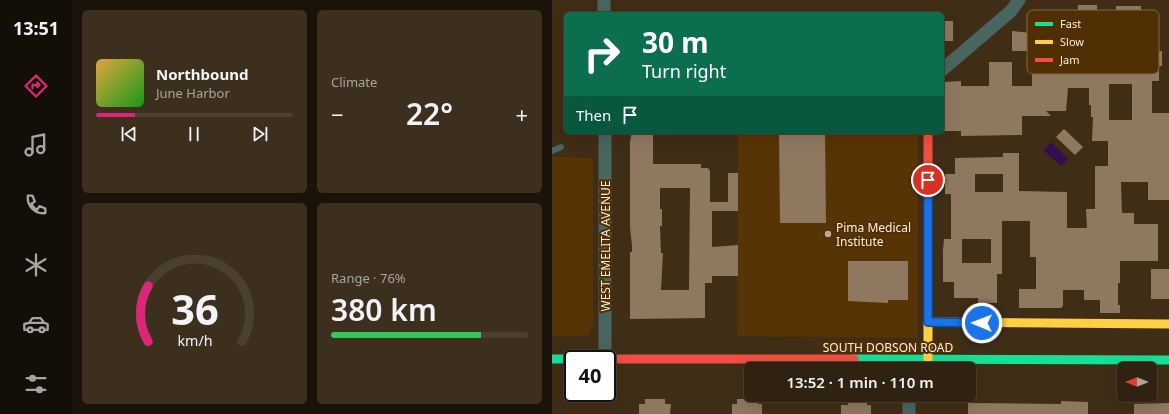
<!DOCTYPE html>
<html lang="en">
<head>
<meta charset="utf-8">
<style>
	:root { --surface:#302210; --page:#3c2f1e; --text:#f1f3f6; --muted:#a8a49f; --line:#4b3f30; --accent:#db2777 }
	body { margin:0; font-family:"Noto Sans",sans-serif; background:var(--page); color:var(--text); height:100vh; display:flex; flex-direction:column; font-size:15px; white-space:nowrap }
	* { box-sizing:border-box; margin:0 }
	p { font-size:13px; color:var(--muted) }
	.icon { flex:none; width:22px; height:22px; fill:none; stroke:currentColor; stroke-width:2; stroke-linecap:round; stroke-linejoin:round }
	.map { position:relative; flex:1; overflow:hidden }
	.sheet { display:flex; flex-direction:column; gap:10px; padding:10px; background:#1a1309; width:480px }
	.sheet>* { flex:none }
	.hud { position:absolute; left:12px; top:12px; width:380px; height:122px; border-radius:6px; box-shadow:0 4px 16px #0002,0 0 0 1px var(--line); background:#0b6e4f; color:#fff; overflow:hidden }
	.needle { width:26px; rotate:270deg }
	.buttons { position:absolute; left:565px; top:362px; display:grid; gap:8px }
	.buttons a { display:grid; place-items:center; width:40px; height:40px; border-radius:6px; background:var(--surface); box-shadow:0 4px 16px #0002,0 0 0 1px var(--line); font-size:20px }
	.speed { position:absolute; left:12px; top:350px; display:flex; gap:8px; font-size:20px; font-weight:700; text-align:center }
	.speed>* { display:grid; place-content:center; width:52px; height:52px; border-radius:50%; background:var(--surface); box-shadow:0 4px 16px #0002,0 0 0 1px var(--line); line-height:1 }
	.speed .limit { border:2px solid #111; border-radius:6px; background:#fff; color:#111 }
	.pin { position:absolute; display:grid; place-items:center; width:34px; height:34px; color:#fff; margin:-17px; border:2px solid #fff; border-radius:50%; box-shadow:0 1px 4px #0007 }
	.me { position:absolute; width:44px; margin:-22px; rotate:271deg; stroke-linejoin:round; filter:drop-shadow(0 0 3px #0008) }
	.turn { display:flex; align-items:center; gap:14px; height:84px; padding:0 12px; font-size:18px }
	.turn .icon { width:52px; height:52px; stroke-width:2.5 }
	.turn b { display:block; font-size:28px; line-height:34px }
	.then { display:flex; align-items:center; height:38px; padding:0 12px; background:#0003; gap:8px; font-size:15px }
	.big { font-size:30px; font-weight:600; line-height:1.1 }
	.sheet .card { flex:1; display:flex; flex-direction:column; justify-content:center; gap:6px; min-width:0; padding:0 14px; border-radius:6px; background:var(--page) }
	.sheet .dial { align-items:center; gap:0 }
	.dial svg { height:104px; overflow:visible; fill:none; stroke:var(--line); stroke-width:7; stroke-linecap:round; text-anchor:middle }
	.dial text { fill:var(--text); stroke:none }
	.song { display:flex; align-items:center; gap:12px }
	.cover { width:48px; height:48px; border-radius:6px; background:linear-gradient(135deg,hsl(40 70% 55%),hsl(120 70% 35%)) }
	.played { height:4px; border-radius:2px; background:linear-gradient(90deg,var(--accent) 20%,var(--line) 20%) }
	.keys { display:flex; justify-content:space-around; direction:ltr }
	.heat { display:flex; justify-content:space-between; align-items:center; font-size:22px; direction:ltr }
	.charge { height:6px; border-radius:3px; background:linear-gradient(90deg,#34c759 76%,var(--line) 0) }
	.sheet .tiles { flex:1; display:grid; gap:10px; grid-template-columns:repeat(2,1fr) }
	.trip { position:absolute; left:192px; top:362px; width:232px; height:40px; border-radius:6px; background:var(--surface); box-shadow:0 4px 16px #0002,0 0 0 1px var(--line); font-weight:600; line-height:40px; text-align:center }
	main { display:flex; flex:1; min-height:0 }
	.menu { display:flex; flex-direction:column; width:72px; justify-content:space-around; align-items:center; background:#130e06; color:var(--muted) }
	.menu .icon { width:28px; height:28px }
	.menu .on { color:var(--accent) }
	.menu b { font-size:18px; color:var(--text) }
	.map>svg:first-child { display:block }
</style>
</head>
<body>
<main>
<nav class="menu">
<b>13:51</b>
<svg class="icon on" aria-label="directions" viewBox="0 0 24 24"><path d="M12 3l9 9-9 9-9-9zM9 14v-3h6M13 9l2 2-2 2"/></svg>
<svg class="icon" aria-label="music" viewBox="0 0 24 24"><path d="M9 18V5l10-2v13"/><circle cx="6" cy="18" r="3"/><circle cx="16" cy="16" r="3"/></svg>
<svg class="icon" aria-label="phone" viewBox="0 0 24 24"><path d="M5 4h4l2 5-3 2q2 4 5 5l2-3 5 2v4C11 20 4 13 5 4z"/></svg>
<svg class="icon" aria-label="climate" viewBox="0 0 24 24"><path d="M12 3v18M4 7l16 10M4 17L20 7"/></svg>
<svg class="icon" aria-label="car" viewBox="0 0 24 24"><path d="M5 17H2v-5l4-1 3-4h7l3 4 3 1v5h-3M9 17h6M6 11h13"/><circle cx="7" cy="17" r="2"/><circle cx="17" cy="17" r="2"/></svg>
<svg class="icon" aria-label="filters" viewBox="0 0 24 24"><path d="M4 7h16M4 17h16"/><circle cx="9" cy="7" r="2"/><circle cx="15" cy="17" r="2"/></svg>
</nav>
<section class="sheet">
<div class="tiles">
<div class="card">
<div class="song"><i class="cover"></i><div><b>Northbound</b><p>June Harbor</p></div></div>
<div class="played"></div>
<div class="keys"><svg class="icon" aria-label="previous" viewBox="0 0 24 24"><path d="M18 5L8 12l10 7zM5 5v14"/></svg><svg class="icon" aria-label="pause" viewBox="0 0 24 24"><path d="M8 5v14M16 5v14"/></svg><svg class="icon" aria-label="next" viewBox="0 0 24 24"><path d="M6 5l10 7-10 7zM19 5v14"/></svg></div>
</div>
<div class="card"><p>Climate</p>
<div class="heat"><a>−</a><b class="big">22°</b><a>+</a></div>
</div>
<div class="card dial"><svg viewBox="0 0 100 80">
<path d="M14 69A42 42 0 1 1 86 69"/>
<path d="M14 69A42 42 0 0 1 14 26" stroke="#db2777"/>
<text x="50" y="56" font-size="32" font-weight="700">36</text>
<text x="50" y="72" font-size="11">km/h</text>
</svg></div>
<div class="card"><p>Range · 76%</p><b class="big">380 km</b><div class="charge"></div></div>
</div>
</section>
<div class="map">
<svg width="617" height="414" viewBox="0 0 617 414">
	<rect width="100%" height="100%" fill="#402d16"/>
	<g fill="#573405">
		<path d="M186,132H366V338L185,336Z"/>
		<path d="M0,157L41,158V323L37,334L33,336H0Z"/>
	</g>
	<path fill="#360d4e" d="M499,142L516,159L509,166L491,150Z"/>
	<g fill="#8f7860" fill-rule="evenodd">
		<path d="M526,5H545V30H564V6H589V29H598L599,52L610,51V66H607V81H600V113H617V200H596V182H569L570,213H582V224H606V261H568V283H566V305H568V313H548V300H532V290H511V306L509,308H467V289H484V257H478V221H450V274H445V303H426V298H402V282H391V250L392,239H399V194H393V174H403V158L451,157V153H467V191L515,192V228H535L534,209H543V166H556V141H540L541,117H539V105H537V88H516L514,111H494L499,116H470V135L409,136V131H391V88H393V82L409,81V86H437V62H460V86H480V51H460V31L480,33V41H498L500,37H525ZM557,84H580V120H557ZM423,174H451V192H423ZM410,239H439V263H410Z"/>
		<rect x="390" y="21" width="11" height="20"/>
		<path d="M512,129L531,147L523,155L504,137Z"/>
		<path d="M80,132H101V164H149V168H156L158,171V202H176V173H186V211H160V247L186,245V276H160V283H153V318L78,319V252H80V246L78,227V141ZM108,188H138L137,290H109L111,253H109L108,226H110V209H108Z"/>
		<path d="M227,132H273L274,223H228Z"/>
		<path d="M296,261H356V300H336V303L296,301Z"/>
		<rect x="599" y="269" width="18" height="30"/>
		<path d="M93,399H113V404H119L118,414H87V404H93Z"/>
		<path d="M185,399H206V404H210V414H180V404H185Z"/>
		<path d="M296,400H315V405H319V414H289V405H296Z"/>
		<path d="M509,401L536,402V414H416V403L509,404Z"/>
		<path d="M617,403V414H582V404Z"/>
	</g>
	<g fill="none" stroke-linecap="round" stroke-linejoin="round">
		<path stroke="#48665f" stroke-width="6" d="M0,151L9,147"/>
		<g stroke="#48665f" stroke-width="13">
			<path d="M52,0V14"/>
			<path d="M390,70L459,11L467,0"/>
			<path d="M53,132V359"/>
			<path d="M357,395V414"/>
		</g>
		<g stroke="#16e098" stroke-width="9">
			<path d="M0,359H21"/>
			<path d="M302,359L617,360"/>
		</g>
		<g stroke="#ffcf43" stroke-width="9">
			<path d="M376,195V359"/>
			<path d="M376,322L617,324"/>
		</g>
		<g stroke="#f24e42" stroke-width="9">
			<path d="M376,132V195"/>
			<path d="M55,359H302"/>
		</g>
	</g>
	<g fill="none" stroke-linecap="round" stroke-linejoin="round">
		<g stroke="#114b97" stroke-width="10">
			<path id="route" d="M376,180V322L430,323"/>
		</g>
		<use href="#route" stroke="#1a73e8" stroke-width="7"/>
	</g>
	<circle fill="#bcaa98" stroke="#512f04" stroke-width="1.5" cx="276" cy="234" r="4"/>
	<g text-anchor="middle" dominant-baseline="central" stroke-width="4" stroke-linejoin="round" paint-order="stroke">
		<g font-size="12" fill="#feeede" stroke="#512f04" text-anchor="start">
			<text x="284" y="227">Pima Medical<tspan x="284" dy="14">Institute</tspan></text>
		</g>
		<g font-size="12" fill="#feeede" stroke="#512f04">
			<text transform="translate(53 246) rotate(-90)">WEST EMELITA AVENUE</text>
			<text x="336" y="347">SOUTH DOBSON ROAD</text>
		</g>
	</g>
	<rect x="475" y="10" width="132" height="64" rx="6" fill="#512f04" stroke="#856845" stroke-width="1"/>
	<rect x="483" y="22" width="18" height="4" fill="#16e098"/>
	<rect x="483" y="40" width="18" height="4" fill="#ffcf43"/>
	<rect x="483" y="58" width="18" height="4" fill="#f24e42"/>
	<g font-size="11" fill="#feeede">
		<text x="508" y="28">Fast</text>
		<text x="508" y="46">Slow</text>
		<text x="508" y="64">Jam</text>
	</g>
</svg>
<div class="buttons">
<a><svg class="needle" viewBox="-14 -14 28 28"><path d="M0-13l5 13h-10z" fill="#e53935"/><path d="M0 13l5-13h-10z" fill="#a8a49f"/></svg></a>
</div>
<div class="speed"><div class="limit">40</div></div>
<div class="pin" style="left:376px;top:180px;background:#d93025"><svg class="icon" aria-label="arrive" viewBox="0 0 24 24"><path d="M6 21V4h12l-3 4 3 4H6"/></svg></div>
<svg class="me" style="left:430px;top:323px" viewBox="-20 -20 40 40"><circle r="17" fill="#1a73e8" stroke="#fff" stroke-width="3"/><path d="M0-11L8 9 0 5-8 9z" fill="#fff"/></svg>
<div class="trip">13:52 · 1 min · 110 m</div>
<div class="hud">
<div class="turn"><svg class="icon" aria-label="right" viewBox="0 0 24 24"><path d="M7 20v-9h11M14 6l5 5-5 5"/></svg><div><b>30 m</b>Turn right</div></div>
<div class="then">Then<svg class="icon" aria-label="arrive" viewBox="0 0 24 24"><path d="M6 21V4h12l-3 4 3 4H6"/></svg></div>
</div>
</div>
</main>
</body>
</html>
